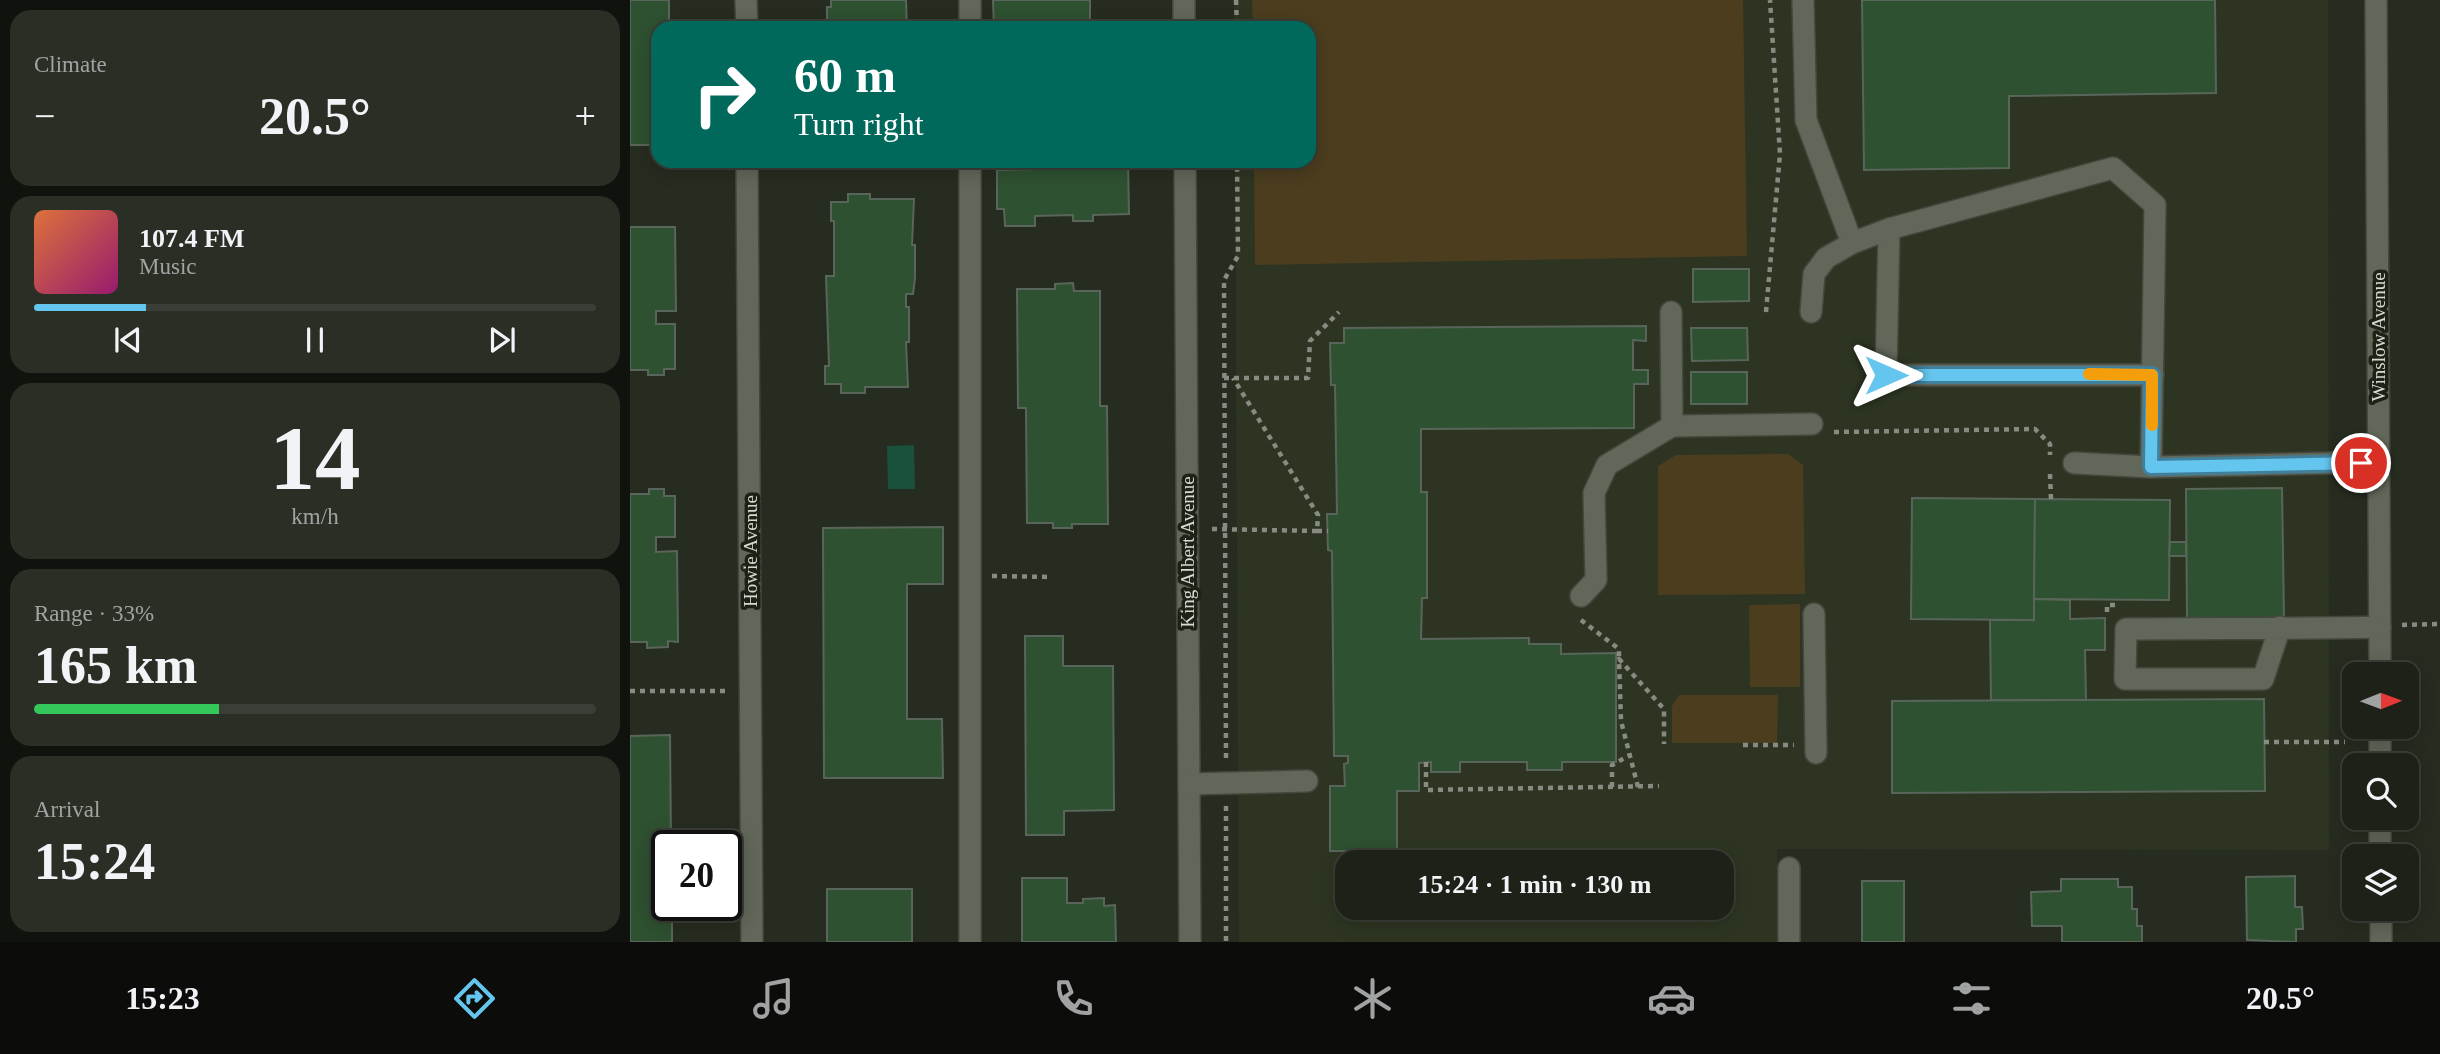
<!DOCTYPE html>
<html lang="en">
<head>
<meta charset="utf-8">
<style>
	:root { --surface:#1d2118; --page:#2a2e25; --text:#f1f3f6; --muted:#a0a3a2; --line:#3b3e37; --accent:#64c5ee }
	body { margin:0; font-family:Georgia,serif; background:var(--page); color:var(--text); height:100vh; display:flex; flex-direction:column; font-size:26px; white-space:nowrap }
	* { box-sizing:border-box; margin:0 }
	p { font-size:23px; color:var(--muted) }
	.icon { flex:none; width:38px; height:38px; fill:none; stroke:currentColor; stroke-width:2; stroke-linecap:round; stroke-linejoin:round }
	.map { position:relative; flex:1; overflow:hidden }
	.panel { display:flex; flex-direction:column; gap:10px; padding:10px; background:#10120d; width:630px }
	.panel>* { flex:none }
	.hud { position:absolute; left:21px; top:21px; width:665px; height:147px; border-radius:21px; box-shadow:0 4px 18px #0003,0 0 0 2px var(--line); background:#00695c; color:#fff; overflow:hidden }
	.needle { width:46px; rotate:89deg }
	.fabs { position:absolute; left:1712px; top:662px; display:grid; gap:14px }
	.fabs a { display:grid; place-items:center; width:77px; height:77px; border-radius:14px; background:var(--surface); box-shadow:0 4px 18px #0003,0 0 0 2px var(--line); font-size:35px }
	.speed { position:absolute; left:21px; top:830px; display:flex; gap:14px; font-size:35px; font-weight:700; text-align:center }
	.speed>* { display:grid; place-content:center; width:91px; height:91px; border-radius:50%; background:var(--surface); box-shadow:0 4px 18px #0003,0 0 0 2px var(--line); line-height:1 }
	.speed .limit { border:4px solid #111; border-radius:10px; background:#fff; color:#111 }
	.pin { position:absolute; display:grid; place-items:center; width:60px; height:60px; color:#fff; margin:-30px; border:4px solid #fff; border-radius:50%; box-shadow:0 2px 7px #0007 }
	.me { position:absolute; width:77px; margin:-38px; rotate:90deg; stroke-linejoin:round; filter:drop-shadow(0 0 5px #0008) }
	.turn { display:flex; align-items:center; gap:24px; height:147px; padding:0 28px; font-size:32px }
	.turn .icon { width:91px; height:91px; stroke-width:2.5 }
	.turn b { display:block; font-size:49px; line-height:60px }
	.big { font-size:52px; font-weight:700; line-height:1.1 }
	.panel .tile { flex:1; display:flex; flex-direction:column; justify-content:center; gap:10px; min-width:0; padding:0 24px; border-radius:21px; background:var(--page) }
	.panel .dial { align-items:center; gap:0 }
	.dial b { font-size:91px; line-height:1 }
	.song { display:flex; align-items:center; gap:21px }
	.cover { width:84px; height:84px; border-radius:10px; background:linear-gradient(135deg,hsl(20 70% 55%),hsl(320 70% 35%)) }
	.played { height:7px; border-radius:4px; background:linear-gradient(90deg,var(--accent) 20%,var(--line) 20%) }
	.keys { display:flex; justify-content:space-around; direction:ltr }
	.heat { display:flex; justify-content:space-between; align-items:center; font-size:38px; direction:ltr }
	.charge { height:10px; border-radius:5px; background:linear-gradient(90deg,#34c759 33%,var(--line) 0) }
	.trip { position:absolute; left:705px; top:850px; width:399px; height:70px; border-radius:21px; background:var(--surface); box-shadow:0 4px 18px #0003,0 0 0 2px var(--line); font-weight:700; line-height:70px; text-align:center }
	.dock { display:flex; height:112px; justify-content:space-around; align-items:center; background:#0c0d0a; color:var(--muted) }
	.dock .icon { width:49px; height:49px }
	.dock .on { color:var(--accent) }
	.dock b { font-size:32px; color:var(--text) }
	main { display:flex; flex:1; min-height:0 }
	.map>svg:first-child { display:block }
</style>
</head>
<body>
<main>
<section class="panel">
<div class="tile"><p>Climate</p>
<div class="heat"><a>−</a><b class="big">20.5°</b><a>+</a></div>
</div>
<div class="tile">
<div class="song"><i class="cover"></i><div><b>107.4 FM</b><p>Music</p></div></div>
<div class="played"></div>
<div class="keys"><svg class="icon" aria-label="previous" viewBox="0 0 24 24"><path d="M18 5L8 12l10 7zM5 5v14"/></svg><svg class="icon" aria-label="pause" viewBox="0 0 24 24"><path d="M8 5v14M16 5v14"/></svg><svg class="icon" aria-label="next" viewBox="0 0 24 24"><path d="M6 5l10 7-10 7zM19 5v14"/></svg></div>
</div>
<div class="tile dial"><b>14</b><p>km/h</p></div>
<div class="tile"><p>Range · 33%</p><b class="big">165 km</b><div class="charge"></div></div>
<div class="tile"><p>Arrival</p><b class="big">15:24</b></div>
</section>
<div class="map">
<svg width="1810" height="942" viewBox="0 0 1810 942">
	<rect width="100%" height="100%" fill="#272c20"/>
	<path fill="#2d3522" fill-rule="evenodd" d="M604,0H1698L1699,850L1147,849L1148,942H609L605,161H679V28H604ZM718,863H1092V908H718Z"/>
	<g fill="#4b3d1e">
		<path d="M622,0H1113L1117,256L625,265L624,161H679V28H623Z"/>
		<path d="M1158,454L1173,465L1175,594L1028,595V466L1046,455Z"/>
		<path d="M1170,604V687H1120L1119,605Z"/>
		<path d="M1049,695H1148L1147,743H1042V706Z"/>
	</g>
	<path fill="#19513d" d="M284,445L285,489H258L257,446Z"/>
	<g fill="#2e5131" stroke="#59655a" stroke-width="2">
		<path d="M0,0H39V28H28V145H0Z"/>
		<path d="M201,0H276L277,28H197V7H201Z"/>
		<path d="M363,0H460V28H364Z"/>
		<path d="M1232,0H1585L1586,93L1379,96V168L1234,170Z"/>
		<path d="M407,161H498L499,214L463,215V221H443V215L405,216V226H375L374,209H367V170L407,169Z"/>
		<path d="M218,194H240V199H284L282,245H285V278L283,294H276V307H279V342H276L278,387H235V393H211V384H195V366H199L196,276H204V221H201V202H218Z"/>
		<path d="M0,227H45L46,311H26V324H45V369H34V375H18V370H0Z"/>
		<path d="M1063,269H1119V301L1063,302Z"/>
		<path d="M443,283L444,291H470V406H477L478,524H442V528H423V523H397L396,408H388L387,289H425V284Z"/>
		<path d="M1016,326V341L1003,340V370H1018V384H1004V428L791,429V492H797V598H792L791,639L899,638V644H931V654L986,653V762H932V770H897V762H830V772H801V762L789,763V791H767V851H700V786H715L714,764L718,763V756H704L702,551L698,550L697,514H707L705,385H701L700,343H714V328Z"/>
		<path d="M1061,328H1117L1118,360L1062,361Z"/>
		<rect x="1061" y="372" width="56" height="32"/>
		<path d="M1652,488L1654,618L1557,619L1556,489Z"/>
		<path d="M19,489H34V496H45V537H26V552L47,551L48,642L38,641V647L17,648V642H0V494H19Z"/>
		<path d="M1282,498L1405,499L1404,620L1281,619Z"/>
		<path d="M1405,499L1540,500L1539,600L1404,599Z"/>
		<path d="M313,527V584H277V719H312L313,778H194L193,528Z"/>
		<path d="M1540,542H1556V556H1539Z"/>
		<path d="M1404,599L1440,600V619L1475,618V650H1455L1456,700H1361L1360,620H1404Z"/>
		<path d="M395,636H433V666H483L484,810L434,811V835H396Z"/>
		<path d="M1634,699L1635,791L1262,793V701Z"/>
		<path d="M40,735L41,845H37V905H42V942H0V736Z"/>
		<path d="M1665,876V907H1672L1673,929H1666V942L1617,940L1616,877Z"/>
		<path d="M392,878H437V903H453V899L474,898V906L485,905L486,942H392Z"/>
		<path d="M1431,879H1488V887H1502V909H1507V926H1512V942H1432V926H1402L1401,892L1431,891Z"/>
		<rect x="1232" y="881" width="42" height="61"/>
		<rect x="197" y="889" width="85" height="53"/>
	</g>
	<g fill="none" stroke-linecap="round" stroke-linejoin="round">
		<g stroke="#44473d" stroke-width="24">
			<g id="minor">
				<path d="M116,0L117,28"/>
				<path d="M340,0V28"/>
				<path d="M554,0V28"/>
				<path d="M1173,0L1176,120L1222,243"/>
				<path d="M1746,0L1750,674"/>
				<path d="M117,161L122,942"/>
				<path d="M340,161V942"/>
				<path d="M555,161L560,942"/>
				<path d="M1259,229L1256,375H1523"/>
				<path d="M1181,312L1184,274L1196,258L1222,243L1259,229L1483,168L1525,205L1521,467L1749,462"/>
				<path d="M1042,426L1182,424"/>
				<path d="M1444,463L1521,467"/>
				<path d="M951,596L966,580L964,493L977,465L1042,426L1041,312"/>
				<path d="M1184,614L1186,753"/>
				<path d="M1650,627L1633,679H1495L1496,629C1580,628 1665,629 1750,627"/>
				<path d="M1750,726V765"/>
				<path d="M559,784L677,781"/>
				<path d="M1750,817V856"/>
				<path d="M1159,868V942"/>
				<path d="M1751,908V942"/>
			</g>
		</g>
		<g stroke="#878b81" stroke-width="4.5" stroke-dasharray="5 5" stroke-linecap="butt">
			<path d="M606,0L607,28"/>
			<path d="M1136,312L1150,154L1140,0"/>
			<path d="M594,378H678L680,341L709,312"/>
			<path d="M1204,432L1405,429L1420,444V455"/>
			<path d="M1420,474L1421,499"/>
			<path d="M582,529L687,531L688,515L603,378"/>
			<path d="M687,531H698"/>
			<path d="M362,576L422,577"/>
			<path d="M1477,612V605H1489"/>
			<path d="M951,620L989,649V659"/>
			<path d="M1772,625L1810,624"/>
			<path d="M0,691H95"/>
			<path d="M1634,742H1715"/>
			<path d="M1113,745H1164"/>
			<path d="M596,758L594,280L608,256L607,161"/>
			<path d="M796,762V790L1029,786"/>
			<path d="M982,787V765L1000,755"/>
			<path d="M1008,787L991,721L989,659L1034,709V744"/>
			<path d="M596,806V942"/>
		</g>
		<use href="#minor" stroke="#616759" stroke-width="21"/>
	</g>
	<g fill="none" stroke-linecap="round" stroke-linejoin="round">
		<g stroke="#41809b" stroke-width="18">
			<path id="route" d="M1256,375H1522L1521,467L1731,463"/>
		</g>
		<use href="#route" stroke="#64c5ee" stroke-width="12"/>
		<path stroke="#f59e0b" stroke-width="12" d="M1459,374L1522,375V425"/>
	</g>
	<g text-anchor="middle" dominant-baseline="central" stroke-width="7" stroke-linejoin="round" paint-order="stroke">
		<g font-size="19" fill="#d7dad2" stroke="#1d2216">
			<text transform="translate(1748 337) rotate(-90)">Winslow Avenue</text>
			<text transform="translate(120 551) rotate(-90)">Howie Avenue</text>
			<text transform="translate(557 552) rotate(-90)">King Albert Avenue</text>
		</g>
	</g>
</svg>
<div class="fabs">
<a><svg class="needle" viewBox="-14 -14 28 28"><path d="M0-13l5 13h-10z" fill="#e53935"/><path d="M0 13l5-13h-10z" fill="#a0a3a2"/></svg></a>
<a><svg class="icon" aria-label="search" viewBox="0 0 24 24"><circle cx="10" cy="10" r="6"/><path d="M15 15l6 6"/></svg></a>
<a><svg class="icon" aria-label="layers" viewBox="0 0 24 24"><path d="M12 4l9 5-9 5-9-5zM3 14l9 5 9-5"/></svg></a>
</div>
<div class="speed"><div class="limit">20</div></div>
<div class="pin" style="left:1731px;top:463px;background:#d93025"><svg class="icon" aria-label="arrive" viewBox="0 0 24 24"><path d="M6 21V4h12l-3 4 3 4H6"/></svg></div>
<svg class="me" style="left:1256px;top:375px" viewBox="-20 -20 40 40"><path d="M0-17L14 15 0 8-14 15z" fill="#64c5ee" stroke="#fff" stroke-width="4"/></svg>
<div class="trip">15:24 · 1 min · 130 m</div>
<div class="hud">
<div class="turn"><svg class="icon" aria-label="right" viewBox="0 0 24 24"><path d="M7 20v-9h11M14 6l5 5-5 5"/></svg><div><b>60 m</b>Turn right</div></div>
</div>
</div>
</main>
<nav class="dock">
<b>15:23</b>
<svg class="icon on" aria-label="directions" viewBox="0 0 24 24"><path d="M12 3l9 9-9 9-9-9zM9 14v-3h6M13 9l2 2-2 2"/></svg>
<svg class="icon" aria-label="music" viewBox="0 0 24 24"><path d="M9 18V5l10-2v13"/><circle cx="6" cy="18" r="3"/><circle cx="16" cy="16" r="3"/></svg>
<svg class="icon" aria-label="phone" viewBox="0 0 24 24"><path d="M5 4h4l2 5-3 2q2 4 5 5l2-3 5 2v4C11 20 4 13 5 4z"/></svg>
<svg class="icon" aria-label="climate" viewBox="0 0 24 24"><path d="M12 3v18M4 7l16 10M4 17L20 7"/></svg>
<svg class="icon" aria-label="car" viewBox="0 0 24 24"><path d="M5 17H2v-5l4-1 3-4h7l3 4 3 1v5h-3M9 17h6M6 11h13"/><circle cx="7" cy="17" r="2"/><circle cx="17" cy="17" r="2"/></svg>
<svg class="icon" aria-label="filters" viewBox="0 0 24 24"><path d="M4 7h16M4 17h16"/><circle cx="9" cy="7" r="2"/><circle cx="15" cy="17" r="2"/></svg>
<b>20.5°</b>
</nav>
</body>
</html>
